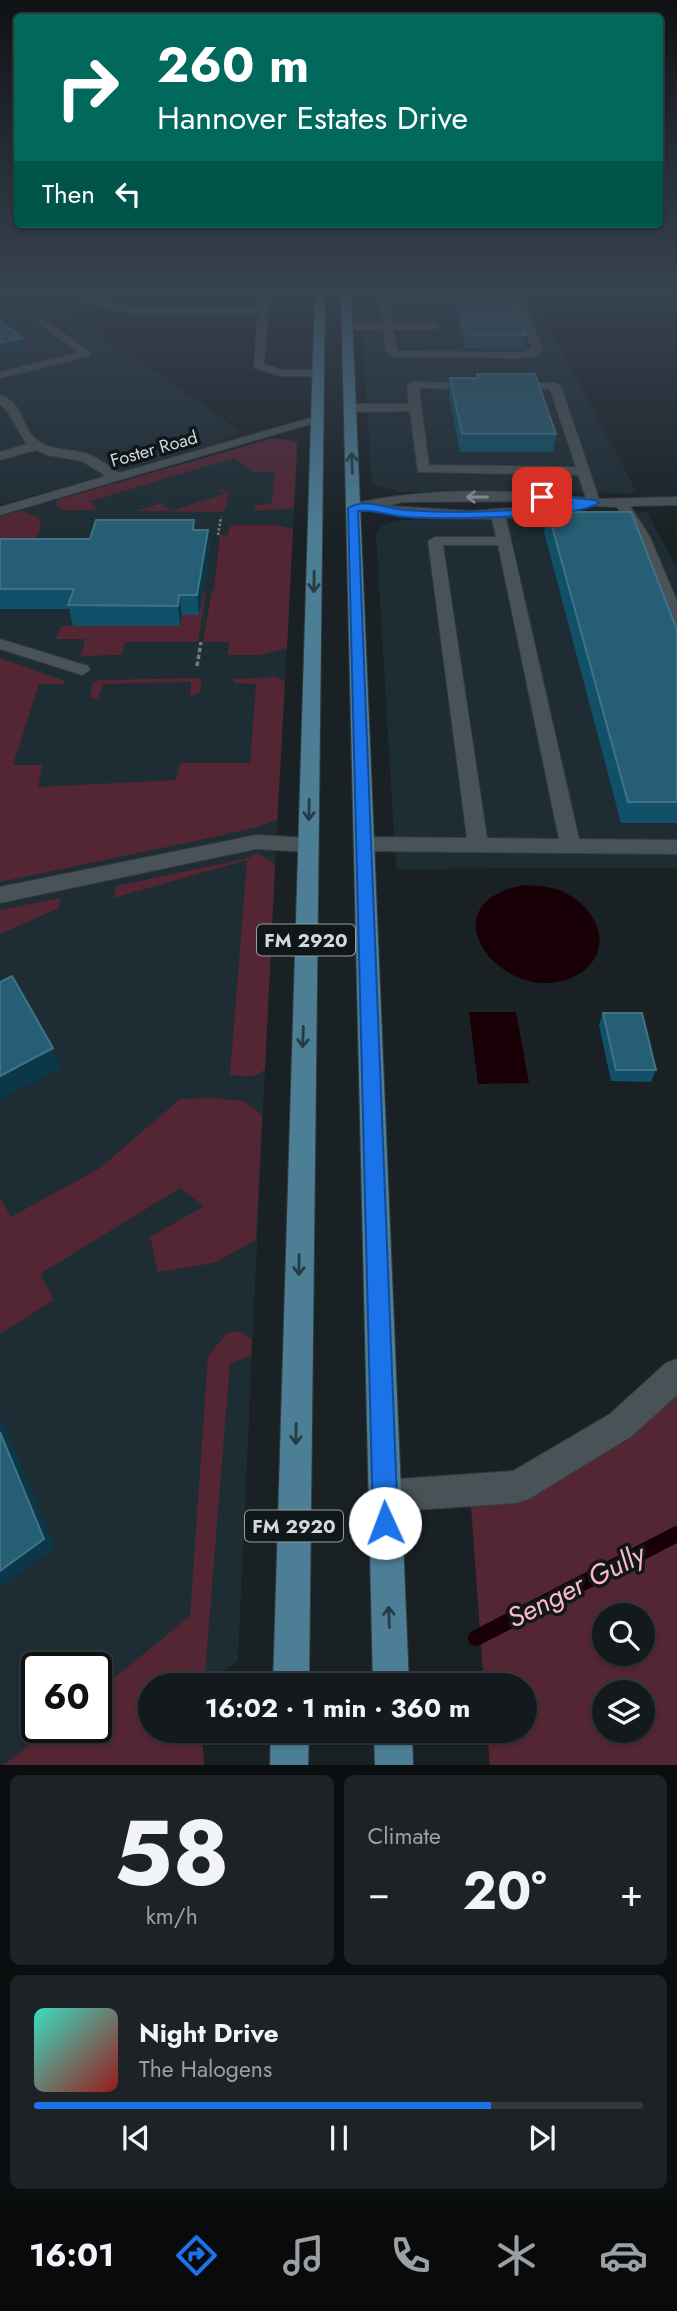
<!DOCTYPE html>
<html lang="en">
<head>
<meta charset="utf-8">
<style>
	:root { --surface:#13191c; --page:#1c2225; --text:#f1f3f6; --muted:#9da0a3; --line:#32383b; --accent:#1a73e8 }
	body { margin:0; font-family:Jost,sans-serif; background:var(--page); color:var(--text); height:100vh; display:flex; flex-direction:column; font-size:26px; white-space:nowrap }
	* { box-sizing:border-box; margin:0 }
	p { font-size:23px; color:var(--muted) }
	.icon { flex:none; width:38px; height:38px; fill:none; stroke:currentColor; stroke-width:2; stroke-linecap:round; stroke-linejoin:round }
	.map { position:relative; height:1765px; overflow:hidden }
	.side { display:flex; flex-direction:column; gap:10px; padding:10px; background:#0a0e0f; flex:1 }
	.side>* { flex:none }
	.banner { position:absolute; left:14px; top:14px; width:649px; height:214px; border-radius:7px; box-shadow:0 2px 5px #0004,0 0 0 2px var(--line); background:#00695c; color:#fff; overflow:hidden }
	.tools { position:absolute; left:592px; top:1603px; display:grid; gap:14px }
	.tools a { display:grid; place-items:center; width:63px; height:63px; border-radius:50%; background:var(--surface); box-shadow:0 2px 5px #0004,0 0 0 2px var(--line); font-size:35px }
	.speed { position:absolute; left:21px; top:1652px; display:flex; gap:14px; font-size:35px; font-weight:700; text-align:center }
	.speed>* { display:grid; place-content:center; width:91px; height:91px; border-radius:50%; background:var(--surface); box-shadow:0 2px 5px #0004,0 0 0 2px var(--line); line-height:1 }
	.speed .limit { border:4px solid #111; border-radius:10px; background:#fff; color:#111 }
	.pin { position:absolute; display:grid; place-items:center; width:60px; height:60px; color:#fff; margin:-30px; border-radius:14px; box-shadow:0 4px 10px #0006 }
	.me { position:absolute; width:77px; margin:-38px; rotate:358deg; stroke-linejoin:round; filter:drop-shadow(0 0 5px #0008) }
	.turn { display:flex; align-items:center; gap:24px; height:147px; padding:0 28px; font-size:32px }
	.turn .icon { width:91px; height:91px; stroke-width:2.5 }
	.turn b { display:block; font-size:49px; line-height:60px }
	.then { display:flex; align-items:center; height:66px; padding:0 28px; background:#0003; gap:14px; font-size:26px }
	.big { font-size:52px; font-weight:700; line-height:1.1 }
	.side .tile { flex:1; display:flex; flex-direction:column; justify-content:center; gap:10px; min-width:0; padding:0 24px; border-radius:10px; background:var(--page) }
	.side .dial { align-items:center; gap:0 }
	.dial b { font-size:91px; line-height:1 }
	.song { display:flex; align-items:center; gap:21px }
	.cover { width:84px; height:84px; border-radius:10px; background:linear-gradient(135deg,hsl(170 70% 55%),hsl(0 70% 35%)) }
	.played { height:7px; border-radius:4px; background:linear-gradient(90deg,var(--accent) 75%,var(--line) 75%) }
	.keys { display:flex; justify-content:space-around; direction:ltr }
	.heat { display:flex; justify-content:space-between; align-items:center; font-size:38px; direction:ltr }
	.side .tiles { flex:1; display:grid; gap:10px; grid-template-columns:1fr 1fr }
	.tile:last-child { grid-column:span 2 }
	.trip { position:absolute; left:138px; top:1673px; width:399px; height:70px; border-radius:35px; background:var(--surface); box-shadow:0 2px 5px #0004,0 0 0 2px var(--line); font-weight:700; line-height:70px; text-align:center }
	.tab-bar { display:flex; height:112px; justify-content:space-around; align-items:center; background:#080a0b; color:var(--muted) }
	.tab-bar .icon { width:49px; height:49px }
	.tab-bar .on { color:var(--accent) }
	.tab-bar b { font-size:32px; color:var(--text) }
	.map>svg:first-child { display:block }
</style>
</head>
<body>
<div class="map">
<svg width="677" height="1765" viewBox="0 0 677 1765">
	<rect width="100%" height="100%" fill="#192125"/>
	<g fill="#1e2c33" fill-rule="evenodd">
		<path d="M530,289L637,493L401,492L377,486L372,481L360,297L375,292Z"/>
		<path d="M50,300L216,414L241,432L217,443L0,505V310Z"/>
		<path d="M273,438L295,441L297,454L266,1047L238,1660L208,1685H150V1731L113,1765H0V516ZM37,1668H96V1727H37Z"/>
		<path d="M647,512L677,568V868L396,869L376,534L381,526L401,520L601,516Z"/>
	</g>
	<g fill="#542533" fill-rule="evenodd">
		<path d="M273,438L295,441L297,444L294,508L255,511L254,505L271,504L275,472H254L234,458L90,501L97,508L95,510H62L57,506V500Z"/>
		<path d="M217,486L229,494L224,512L136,511L161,503L171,511L224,494Z"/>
		<path d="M22,511L38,517L41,527L28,559H0V516Z"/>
		<path d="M233,525H278L293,529L287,648L261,655H227L229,642H203L212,591L214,590L220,535H228L229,527Z"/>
		<path d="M203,591H206L198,642H125L122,655H119L81,656L85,639H56L61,626H180L182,615H199Z"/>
		<path d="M0,658L65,681L64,684H39L13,765H42L38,787L176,780L180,763H250L256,684L234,683L233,679L276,677L285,682L277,820L261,826L205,839L0,882Z"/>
		<path d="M197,678L202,681L200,693L192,696L190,695L191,682L103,684L98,698H90L92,683L100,680Z"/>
		<path d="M257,853L275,864L265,1069C255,1079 243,1076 230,1075L247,860L113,898L116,886L248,858Z"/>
		<path d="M60,898L59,908L0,934V910Z"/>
		<path d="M215,1098L243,1101L262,1115L256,1240L214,1263L158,1272L150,1237L204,1206L180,1188L40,1274L54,1300L0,1334V1197L11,1217L100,1168L180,1099Z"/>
		<path d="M240,1331L252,1340L251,1356L230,1363L204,1685H150V1731H202L204,1765H4L52,1727H96V1693L190,1616L208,1356L227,1333Z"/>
		<path d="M677,1395V1765H490L487,1731H525V1685H484L471,1507L549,1483L624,1441ZM604,1615H642V1654H604ZM604,1692H642V1731H604Z"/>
	</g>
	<g fill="#180006">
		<path d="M524,885C536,886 549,886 561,891C599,907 618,953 575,976C507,1011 420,905 524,885Z"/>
		<path d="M469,1012H516L529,1083L478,1084Z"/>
	</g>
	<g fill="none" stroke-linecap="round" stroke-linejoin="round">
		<path stroke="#180006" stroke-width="16" d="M476,1638L677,1534"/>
		<g stroke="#363b3f" stroke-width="2">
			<g id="minor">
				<path d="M66,288C82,287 102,302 122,305C167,311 213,308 258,307L260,288H270L264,364L281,370H319L325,373L319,376H280L254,368L258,313C204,315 109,326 66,288Z"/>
				<path d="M315,288H335L330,291Z"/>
				<path d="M396,293L515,295L523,300L543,350L538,356L523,358L395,357L385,350L383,330H347L342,327L347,324H382L380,301ZM398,299L510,300L514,302L532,349L523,352L398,351L393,330L435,329L440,326L435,323H392L390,302Z"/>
				<path d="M44,319L90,352V356L0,378V372L78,353L40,324L39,322Z"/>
				<path d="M413,382L477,383L483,386L477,389L419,388L429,465L576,467L550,389H512L506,386L512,383H555L561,386L599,499L677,497V505L630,506L650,537L677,601V625L669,620L636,537L617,507L574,505V510L569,511L506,518L579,839L677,840V854L365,851L358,849L355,844L358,839L365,837L467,838L428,541L435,537H496L492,519L420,518L372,510L353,512L346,508L348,505C424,487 508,489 586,498L578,475L418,472L410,411L350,412L344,408L350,404H409L407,385ZM542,501L564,504L471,511L389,506L402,502ZM443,545H498L559,839L487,838Z"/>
				<path d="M0,395C25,404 20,427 37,440C53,452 73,448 90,455C100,459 110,467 119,473L314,417L324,420L0,515V507L106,476L82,461L47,455L36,450L0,460V452L27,444C17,431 13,415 0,404Z"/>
				<path d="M0,639L88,666L90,670L82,675L0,649Z"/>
				<path d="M256,835L308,838L315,840L318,845L315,850L308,852L256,849L0,903V887Z"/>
				<path d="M677,1359V1395L632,1436L529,1499L517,1503L384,1512L372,1508L368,1496L372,1484L384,1480L513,1471L610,1414L666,1363Z"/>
			</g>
		</g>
		<g stroke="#363b3f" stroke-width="2">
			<g id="major">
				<path d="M315,288H325L309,1685H273Z"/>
				<path d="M341,288H351L409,1685H373Z"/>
				<path d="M271,1731H309L308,1765H270Z"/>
				<path d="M374,1731H412L413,1765H375Z"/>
			</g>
		</g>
		<path stroke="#747b7e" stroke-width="2.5" stroke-dasharray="2.5 2" stroke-linecap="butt" d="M218,535L221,517"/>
		<path stroke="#747b7e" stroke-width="3.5" stroke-dasharray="4.5 2.5" stroke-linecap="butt" d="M197,666L201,642"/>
		<use href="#minor" fill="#495256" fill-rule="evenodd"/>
		<use href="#major" fill="#4c7e96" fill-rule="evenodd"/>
	</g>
	<g fill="#115069">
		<path d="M450,288H505V290L526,335L525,349H465L454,302L455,291H451Z"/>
		<path d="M477,374L556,434L553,452H460L449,396L450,378H477Z"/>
		<path d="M548,512L677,630V823H621L544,532Z"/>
		<path d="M195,530H208L210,549L199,615H182L180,626H73L69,609H0V541L90,539Z"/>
		<path d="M603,1013L656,1070L651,1082L611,1081L599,1025Z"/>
	</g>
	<g fill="#0b3748">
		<path d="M22,338L25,351L0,357V343Z"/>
		<path d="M208,530L210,549L199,615L197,595Z"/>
		<path d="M179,595L182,615L180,626L178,606Z"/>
		<path d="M53,1048L61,1068L0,1100V1076Z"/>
		<path d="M0,1415L55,1547L0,1588Z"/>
	</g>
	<g fill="#265f75" stroke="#417285" stroke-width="2">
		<path d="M455,289L510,290L526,335H466Z"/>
		<path d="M0,321L22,338L0,343Z"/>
		<path d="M477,374H535L556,434H462L450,378H478Z"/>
		<path d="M548,512H631L677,630V802H628Z"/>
		<path d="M96,520H194L193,530H208L197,595H179L178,606L68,605L74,589H0V541L1,539H90Z"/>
		<path d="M12,976L53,1048L0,1076V982Z"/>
		<path d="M603,1013H642L656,1070H616Z"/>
		<path d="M0,1432L44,1539L0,1571Z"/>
	</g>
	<defs><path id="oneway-shaft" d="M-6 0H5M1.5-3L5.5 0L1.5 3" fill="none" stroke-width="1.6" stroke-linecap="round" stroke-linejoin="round" transform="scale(1.75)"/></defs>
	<g stroke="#253b46">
		<use href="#oneway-shaft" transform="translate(352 463) rotate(-92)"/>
		<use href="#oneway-shaft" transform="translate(314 582) rotate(91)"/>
		<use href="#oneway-shaft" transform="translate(309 810) rotate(91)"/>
		<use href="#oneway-shaft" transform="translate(303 1037) rotate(92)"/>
		<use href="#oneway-shaft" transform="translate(299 1265) rotate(91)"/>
		<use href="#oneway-shaft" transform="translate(296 1434) rotate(91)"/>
		<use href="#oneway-shaft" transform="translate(389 1617) rotate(-92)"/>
	</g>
	<use stroke="#8e9598" href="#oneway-shaft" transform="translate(477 497) rotate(180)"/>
	<linearGradient id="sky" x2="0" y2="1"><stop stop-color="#0e1214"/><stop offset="0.54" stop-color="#384351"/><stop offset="1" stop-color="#384351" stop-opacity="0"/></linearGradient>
	<rect width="677" height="535" fill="url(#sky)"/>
	<path fill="#1a73e8" stroke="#114b97" stroke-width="2" d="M538,494L594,500L599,503C575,519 441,519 406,517C389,516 375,509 358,511L398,1523L394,1532L385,1536L376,1532L373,1523L348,508C365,497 387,509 405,510C457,514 522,512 573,503L538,499Z"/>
	<g text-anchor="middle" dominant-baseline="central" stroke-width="7" stroke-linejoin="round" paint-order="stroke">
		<g font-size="18" fill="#d3d8da" stroke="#10171b">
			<text transform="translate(154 449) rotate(-16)">Foster Road</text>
		</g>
		<g fill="#10171b" stroke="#989ea1" stroke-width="2">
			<rect x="257" y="924.5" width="98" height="31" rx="5"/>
			<rect x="245" y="1510.5" width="98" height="31" rx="5"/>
		</g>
		<g font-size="19" font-weight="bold" fill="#d3d8da">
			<text x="306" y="940">FM 2920</text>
			<text x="294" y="1526">FM 2920</text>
		</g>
		<g font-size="28" font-style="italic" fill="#feb8c9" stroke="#10171b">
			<text transform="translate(576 1586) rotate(-27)">Senger Gully</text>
		</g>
	</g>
</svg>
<div class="tools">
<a><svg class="icon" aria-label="search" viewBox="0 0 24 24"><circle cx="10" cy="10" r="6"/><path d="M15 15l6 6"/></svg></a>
<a><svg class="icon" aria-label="layers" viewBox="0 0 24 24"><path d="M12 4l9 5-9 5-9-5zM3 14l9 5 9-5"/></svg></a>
</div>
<div class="speed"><div class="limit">60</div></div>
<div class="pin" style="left:542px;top:497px;background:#d93025"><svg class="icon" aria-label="arrive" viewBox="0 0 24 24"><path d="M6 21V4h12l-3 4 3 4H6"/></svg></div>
<svg class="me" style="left:385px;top:1523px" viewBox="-20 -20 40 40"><circle r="19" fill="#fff"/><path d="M0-13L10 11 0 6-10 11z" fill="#1a73e8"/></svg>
<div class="trip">16:02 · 1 min · 360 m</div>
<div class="banner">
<div class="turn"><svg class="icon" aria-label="right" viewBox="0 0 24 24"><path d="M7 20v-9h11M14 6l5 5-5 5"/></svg><div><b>260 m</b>Hannover Estates Drive</div></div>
<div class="then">Then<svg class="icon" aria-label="left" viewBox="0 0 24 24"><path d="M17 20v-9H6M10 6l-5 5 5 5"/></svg></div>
</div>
</div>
<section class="side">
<div class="tiles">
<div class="tile dial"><b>58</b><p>km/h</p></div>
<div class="tile"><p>Climate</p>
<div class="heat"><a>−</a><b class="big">20°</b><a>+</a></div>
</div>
<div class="tile">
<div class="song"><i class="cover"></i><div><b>Night Drive</b><p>The Halogens</p></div></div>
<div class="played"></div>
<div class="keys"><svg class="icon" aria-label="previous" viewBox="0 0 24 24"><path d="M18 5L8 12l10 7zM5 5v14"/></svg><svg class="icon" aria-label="pause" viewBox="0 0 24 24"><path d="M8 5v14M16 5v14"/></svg><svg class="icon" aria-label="next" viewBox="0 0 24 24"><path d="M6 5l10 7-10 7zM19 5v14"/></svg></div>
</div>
</div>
</section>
<nav class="tab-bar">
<b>16:01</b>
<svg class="icon on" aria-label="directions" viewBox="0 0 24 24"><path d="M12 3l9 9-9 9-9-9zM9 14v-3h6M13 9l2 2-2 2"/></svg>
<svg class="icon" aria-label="music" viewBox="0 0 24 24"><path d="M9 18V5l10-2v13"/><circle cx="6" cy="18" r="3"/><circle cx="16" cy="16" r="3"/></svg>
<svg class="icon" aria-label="phone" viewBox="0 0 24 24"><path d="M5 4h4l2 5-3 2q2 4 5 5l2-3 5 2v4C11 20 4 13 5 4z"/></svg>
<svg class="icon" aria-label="climate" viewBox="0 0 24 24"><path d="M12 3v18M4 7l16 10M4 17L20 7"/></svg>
<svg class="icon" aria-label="car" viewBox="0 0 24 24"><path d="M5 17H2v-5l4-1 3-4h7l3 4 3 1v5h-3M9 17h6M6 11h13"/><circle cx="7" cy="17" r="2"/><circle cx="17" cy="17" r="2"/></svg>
</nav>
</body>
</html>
